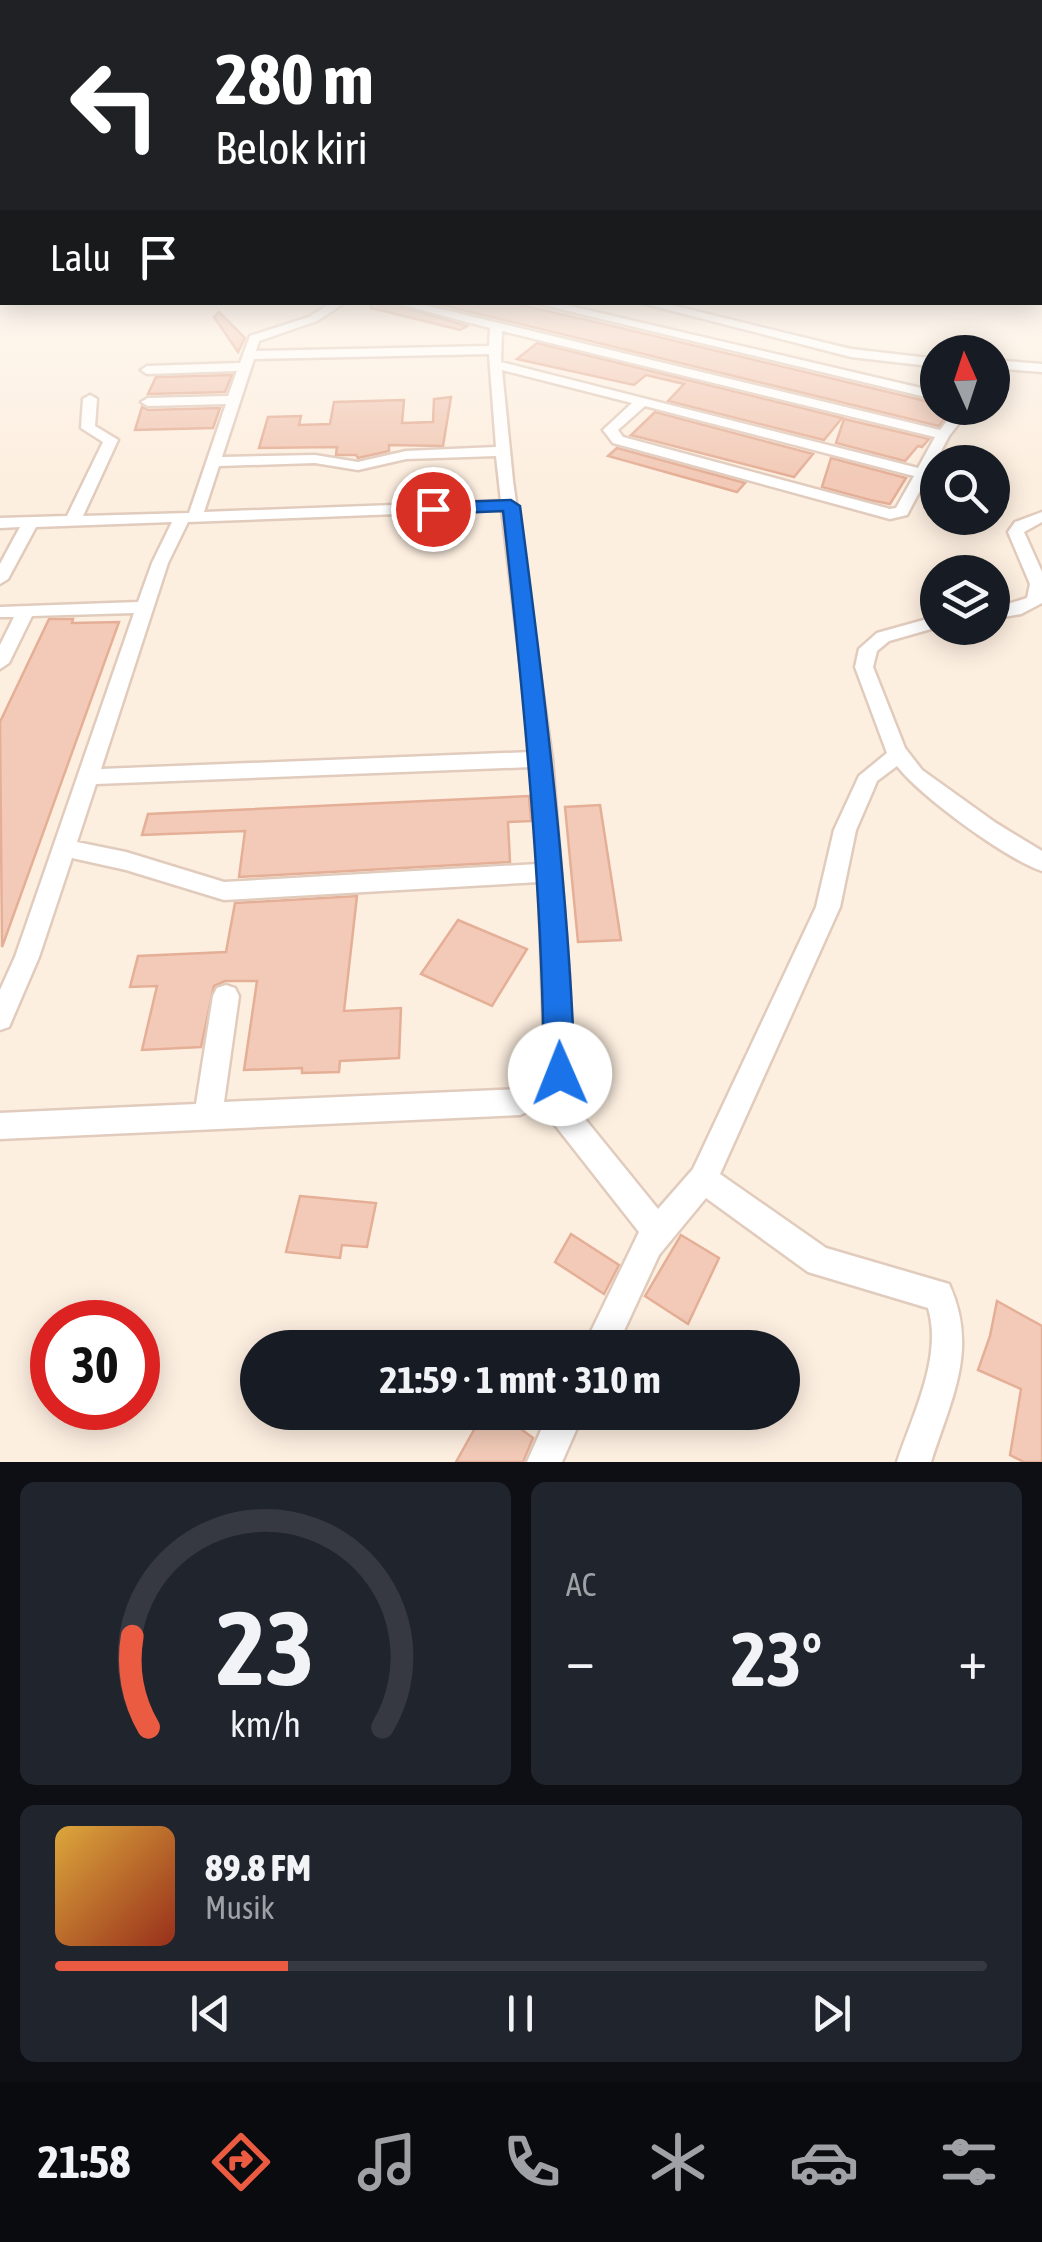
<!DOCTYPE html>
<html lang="id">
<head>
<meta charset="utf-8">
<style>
	:root { --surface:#171b24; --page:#20242c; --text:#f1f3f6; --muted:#9ea1a6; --line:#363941; --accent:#ea5b41 }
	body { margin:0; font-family:"Asap Condensed",sans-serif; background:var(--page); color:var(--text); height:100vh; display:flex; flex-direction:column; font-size:38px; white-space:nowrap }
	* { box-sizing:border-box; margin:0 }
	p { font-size:32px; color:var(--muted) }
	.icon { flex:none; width:55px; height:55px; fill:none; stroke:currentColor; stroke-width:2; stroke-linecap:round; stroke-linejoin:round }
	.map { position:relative; height:1462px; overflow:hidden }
	.sheet { display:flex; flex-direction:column; gap:20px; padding:20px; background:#0d0f14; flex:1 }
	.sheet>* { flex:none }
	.banner { position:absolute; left:0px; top:0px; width:1042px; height:305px; box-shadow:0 5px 25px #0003; background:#202124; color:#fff; overflow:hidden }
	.needle { width:65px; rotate:357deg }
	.buttons { position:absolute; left:920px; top:335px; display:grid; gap:20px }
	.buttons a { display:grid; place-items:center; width:90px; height:90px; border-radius:50%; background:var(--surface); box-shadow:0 5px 25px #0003; font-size:50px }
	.speed { position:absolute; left:30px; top:1300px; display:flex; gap:20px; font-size:50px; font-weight:700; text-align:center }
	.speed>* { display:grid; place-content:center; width:130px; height:130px; border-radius:50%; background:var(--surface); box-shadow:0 5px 25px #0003; line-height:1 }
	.speed .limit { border:15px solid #d22; background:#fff; color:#111 }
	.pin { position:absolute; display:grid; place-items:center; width:85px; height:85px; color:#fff; margin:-42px; border:5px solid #fff; border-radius:50%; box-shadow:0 2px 10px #0007 }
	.me { position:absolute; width:110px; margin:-55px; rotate:359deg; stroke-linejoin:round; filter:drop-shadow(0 0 8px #0008) }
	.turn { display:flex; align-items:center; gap:35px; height:210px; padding:0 50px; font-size:45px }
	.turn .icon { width:130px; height:130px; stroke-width:2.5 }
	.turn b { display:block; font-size:70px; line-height:85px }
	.then { display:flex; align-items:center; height:95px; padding:0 50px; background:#0003; gap:20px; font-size:38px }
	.big { font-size:75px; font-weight:700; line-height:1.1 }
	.sheet .tile { flex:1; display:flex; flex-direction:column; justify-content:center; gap:15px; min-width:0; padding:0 35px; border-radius:15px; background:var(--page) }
	.sheet .dial { align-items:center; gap:0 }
	.dial svg { height:260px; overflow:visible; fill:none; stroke:var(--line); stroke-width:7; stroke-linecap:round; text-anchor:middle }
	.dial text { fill:var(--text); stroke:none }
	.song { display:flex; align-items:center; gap:30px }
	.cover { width:120px; height:120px; border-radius:15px; background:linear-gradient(135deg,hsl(40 70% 55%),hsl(10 70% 35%)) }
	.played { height:10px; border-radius:5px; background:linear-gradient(90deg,var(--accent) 25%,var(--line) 25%) }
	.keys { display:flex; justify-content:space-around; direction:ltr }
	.heat { display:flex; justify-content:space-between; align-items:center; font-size:55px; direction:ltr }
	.sheet .tiles { flex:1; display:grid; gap:20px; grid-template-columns:1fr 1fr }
	.tile:last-child { grid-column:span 2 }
	.trip { position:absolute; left:240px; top:1330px; width:560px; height:100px; border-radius:50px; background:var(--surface); box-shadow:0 5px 25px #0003; font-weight:700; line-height:100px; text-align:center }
	.dock { display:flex; height:160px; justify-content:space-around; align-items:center; background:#090b0e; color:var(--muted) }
	.dock .icon { width:70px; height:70px }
	.dock .selected { color:var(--accent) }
	.dock b { font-size:45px; color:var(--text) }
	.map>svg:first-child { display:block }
</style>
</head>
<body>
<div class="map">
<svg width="1042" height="1462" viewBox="0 0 1042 1462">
	<rect width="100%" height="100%" fill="#fdefe0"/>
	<g fill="#f2cab7" stroke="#e5af97" stroke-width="2.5">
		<path d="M371,302H388L467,326L460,330L371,308Z"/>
		<path d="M430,302H508L625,329L938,404V408H946L944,419L939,426Z"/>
		<path d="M219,312L245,338L238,352L214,317Z"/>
		<path d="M537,343L842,418L824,440L668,401L684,384L646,375L634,385L517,359Z"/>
		<path d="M232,375L225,392L148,394L156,377Z"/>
		<path d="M451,397L443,446L389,445V451L358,458L356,455H336L337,447L259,448L268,417L301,416L299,425L330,424L334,402L404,400L402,423L433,422L434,399Z"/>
		<path d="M142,407L148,410L220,408L213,428L135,430Z"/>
		<path d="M655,412L813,454L794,477L631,435Z"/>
		<path d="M844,419L929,439L922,447L918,446L905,461L836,443Z"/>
		<path d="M617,448L745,483L737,492L608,456Z"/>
		<path d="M831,458L906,478L890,504L870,500L822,487Z"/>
		<path d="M49,619H73L72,623L119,622L2,947L0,722Z"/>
		<path d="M529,796L531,821L508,822L510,862L239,877L245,831L142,835L148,814Z"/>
		<path d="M600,805L621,940L578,942L565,807Z"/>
		<path d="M357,896L344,1011L401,1008L399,1058L340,1061L339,1072L302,1073V1068L244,1070L257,981H225L214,986L201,1047L142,1050L157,986L130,987L138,956L226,952L235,903Z"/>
		<path d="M458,920L527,949L492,1006L421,974Z"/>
		<path d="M300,1196L376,1203L367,1247L342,1245L340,1258L286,1252Z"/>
		<path d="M571,1234L619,1265L604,1294L555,1262Z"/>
		<path d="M681,1235L719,1258L688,1324L645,1296Z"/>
		<path d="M997,1301L1042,1326V1462H1024L1010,1455L1021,1389L978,1370L990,1336Z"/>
		<path d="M484,1412H498L533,1438L523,1462H456Z"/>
	</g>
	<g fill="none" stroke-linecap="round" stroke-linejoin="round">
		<g stroke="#e1cbbc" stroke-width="5">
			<g id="minor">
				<path d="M332,302H346L317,321L259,341L256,351L489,346L490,328L391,302H412L940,430L957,408H971L949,436L907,515L890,519L613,443L603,430L632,403L502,370L513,481L552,759L569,975L572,1074L564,1093L658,1209L693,1169L816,907L834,830L859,776L887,753L855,667L859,649L877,633L938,616V627L889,641L877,651L873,667L905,748L922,770L996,823L1042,851V871C1006,859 920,796 897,766L877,781L872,793L856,830L840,907L720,1174L826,1248L949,1284C979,1349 951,1399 931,1462H897C912,1416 943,1357 928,1308L808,1272L706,1198L659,1255L616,1348H583L639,1232L540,1106L520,1115L0,1139V1113L196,1104L213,996L217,988L226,985L235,988L239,996L224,1102L519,1089L543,1078L545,1074L539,882L224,900L126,870L72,858L39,957L9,1027L0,1030V990L15,957L134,613L32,616L9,663L0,669V645L14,617H0V607L138,602L152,563L172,522L36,527L8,579L0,584V564L20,527L0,528V518L67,516L103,442L81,428L83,399L90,395L97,399L95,426L118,440L83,516L189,513L226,404L148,406L141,402L148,398L228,396L237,371L147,374L141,370L147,366L240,363L250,336L309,317ZM502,331L935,437L918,468L501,362ZM489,354L496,447L406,451L358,462L315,455L222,457L254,359ZM645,406L914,476L896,508L890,509L623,437L618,430ZM496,456L501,501L204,512L219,466L315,463L358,470L406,459ZM502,510L531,752L101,769L168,563L188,522ZM532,767L538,864L224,882L126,852L77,842L96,784Z"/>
				<path d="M531,302H553L938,392V400Z"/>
				<path d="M638,302H659L851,349L938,359V367L851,357Z"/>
				<path d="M992,360L1042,364V372L992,368Z"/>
				<path d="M1042,512V522L1024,532L1042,572V603L1021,614L992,619V609L1027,598L1030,584L1008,532L1015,522Z"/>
				<path d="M549,1412H584L562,1462H527Z"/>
			</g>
		</g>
		<use href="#minor" fill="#fff" fill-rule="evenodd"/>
	</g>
	<linearGradient id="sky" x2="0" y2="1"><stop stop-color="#93c6e7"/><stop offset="0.57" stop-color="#fef8f1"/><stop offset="1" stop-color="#fef8f1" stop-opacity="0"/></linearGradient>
	<rect width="1042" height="477" fill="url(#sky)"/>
	<path fill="#1a73e8" stroke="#114b97" stroke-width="2.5" d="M511,500L520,506C545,695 568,883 575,1074L570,1084L560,1088L549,1084L544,1074C542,885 524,699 503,511L433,514L424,509L433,503Z"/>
</svg>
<div class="buttons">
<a><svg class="needle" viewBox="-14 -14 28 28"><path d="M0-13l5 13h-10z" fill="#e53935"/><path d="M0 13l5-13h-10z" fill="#9ea1a6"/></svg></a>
<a><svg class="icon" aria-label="search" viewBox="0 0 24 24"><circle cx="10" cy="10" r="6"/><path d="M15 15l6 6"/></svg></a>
<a><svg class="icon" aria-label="layers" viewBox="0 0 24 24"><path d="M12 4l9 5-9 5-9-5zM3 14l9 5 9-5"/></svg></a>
</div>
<div class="speed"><div class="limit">30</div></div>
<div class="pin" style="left:433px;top:509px;background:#d93025"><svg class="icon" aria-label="arrive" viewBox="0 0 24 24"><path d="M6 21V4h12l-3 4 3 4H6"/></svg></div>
<svg class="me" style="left:560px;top:1074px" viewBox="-20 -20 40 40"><circle r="19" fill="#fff"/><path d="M0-13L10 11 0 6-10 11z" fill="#1a73e8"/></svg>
<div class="trip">21:59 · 1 mnt · 310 m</div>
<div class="banner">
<div class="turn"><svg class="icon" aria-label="left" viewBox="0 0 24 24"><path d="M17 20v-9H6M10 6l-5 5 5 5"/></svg><div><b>280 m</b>Belok kiri</div></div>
<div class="then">Lalu<svg class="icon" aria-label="arrive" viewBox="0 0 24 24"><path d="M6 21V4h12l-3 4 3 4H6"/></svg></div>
</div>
</div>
<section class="sheet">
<div class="tiles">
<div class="tile dial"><svg viewBox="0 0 100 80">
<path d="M14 69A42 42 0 1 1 86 69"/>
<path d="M14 69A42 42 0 0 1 9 41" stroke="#ea5b41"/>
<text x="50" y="56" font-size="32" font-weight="700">23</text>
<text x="50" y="72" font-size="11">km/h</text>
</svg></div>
<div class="tile"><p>AC</p>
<div class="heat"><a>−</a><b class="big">23°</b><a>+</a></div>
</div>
<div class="tile">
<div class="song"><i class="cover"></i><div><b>89.8 FM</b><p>Musik</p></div></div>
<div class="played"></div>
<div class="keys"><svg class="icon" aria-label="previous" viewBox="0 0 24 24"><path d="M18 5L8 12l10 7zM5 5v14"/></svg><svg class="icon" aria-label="pause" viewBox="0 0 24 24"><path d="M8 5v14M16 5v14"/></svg><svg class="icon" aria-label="next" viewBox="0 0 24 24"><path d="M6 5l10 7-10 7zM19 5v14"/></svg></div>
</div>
</div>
</section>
<nav class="dock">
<b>21:58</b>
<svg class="icon selected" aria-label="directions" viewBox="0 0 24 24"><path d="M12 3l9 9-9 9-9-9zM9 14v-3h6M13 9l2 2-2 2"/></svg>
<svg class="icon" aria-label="music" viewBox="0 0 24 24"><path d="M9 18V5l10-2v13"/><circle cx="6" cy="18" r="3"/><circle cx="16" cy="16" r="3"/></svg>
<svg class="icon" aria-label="phone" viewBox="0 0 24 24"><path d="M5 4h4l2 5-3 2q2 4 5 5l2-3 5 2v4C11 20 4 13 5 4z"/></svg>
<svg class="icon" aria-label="climate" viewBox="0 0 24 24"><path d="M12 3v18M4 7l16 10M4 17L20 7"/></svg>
<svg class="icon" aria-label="car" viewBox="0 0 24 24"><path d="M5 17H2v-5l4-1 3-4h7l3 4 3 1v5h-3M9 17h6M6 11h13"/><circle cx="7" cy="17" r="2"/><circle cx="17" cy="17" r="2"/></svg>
<svg class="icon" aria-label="filters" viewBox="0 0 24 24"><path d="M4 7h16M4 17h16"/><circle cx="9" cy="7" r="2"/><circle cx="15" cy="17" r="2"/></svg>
</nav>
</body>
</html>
